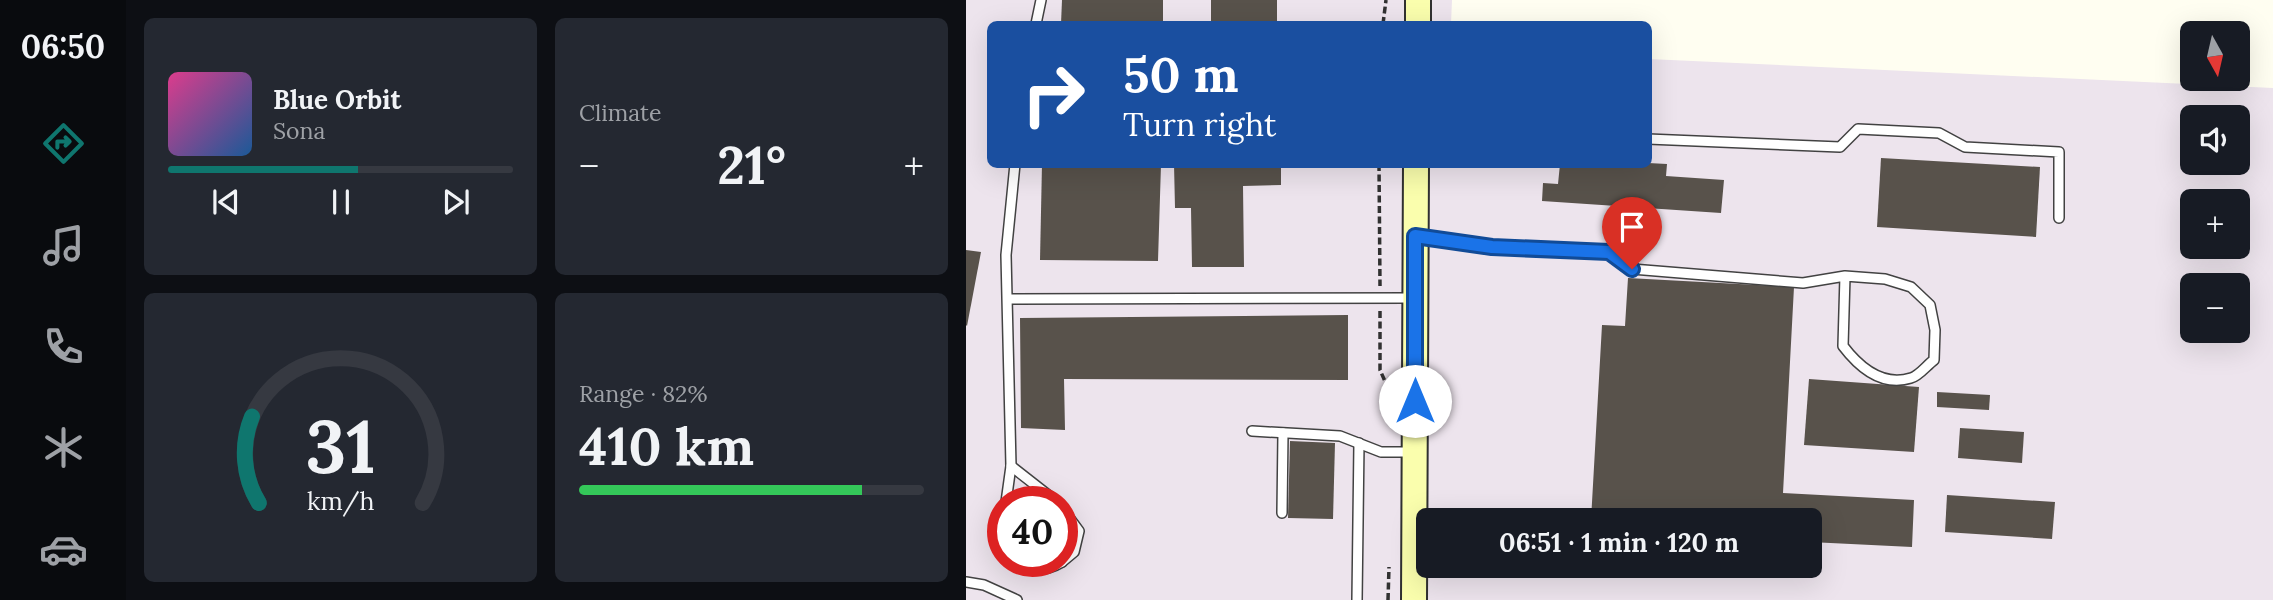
<!DOCTYPE html>
<html lang="en">
<head>
<meta charset="utf-8">
<style>
	:root { --surface:#171b24; --page:#242831; --text:#f1f3f6; --muted:#9ea1a6; --line:#363941; --accent:#0f766e }
	body { margin:0; font-family:Lora,serif; background:var(--page); color:var(--text); height:100vh; display:flex; flex-direction:column; font-size:26px; white-space:nowrap }
	* { box-sizing:border-box; margin:0 }
	p { font-size:23px; color:var(--muted) }
	.icon { flex:none; width:38px; height:38px; fill:none; stroke:currentColor; stroke-width:2; stroke-linecap:round; stroke-linejoin:round }
	.map { position:relative; flex:1; overflow:hidden }
	.side { display:flex; flex-direction:column; gap:18px; padding:18px; background:#0d0f14; width:840px }
	.side>* { flex:none }
	.banner { position:absolute; left:21px; top:21px; width:665px; height:147px; border-radius:10px; box-shadow:0 7px 28px #0002; background:#1a4fa0; color:#fff; overflow:hidden }
	.needle { width:46px; rotate:172deg }
	.buttons { position:absolute; left:1214px; top:21px; display:grid; gap:14px }
	.buttons a { display:grid; place-items:center; width:70px; height:70px; border-radius:10px; background:var(--surface); box-shadow:0 7px 28px #0002; font-size:35px }
	.speed { position:absolute; left:21px; top:486px; display:flex; gap:14px; font-size:35px; font-weight:700; text-align:center }
	.speed>* { display:grid; place-content:center; width:91px; height:91px; border-radius:50%; background:var(--surface); box-shadow:0 7px 28px #0002; line-height:1 }
	.speed .limit { border:10px solid #d22; background:#fff; color:#111 }
	.pin { position:absolute; display:grid; place-items:center; width:60px; height:60px; color:#fff; margin:-72px -30px; border-radius:50% 50% 50% 0; rotate:-45deg; box-shadow:0 0 7px #0007 }
	.pin .icon { rotate:45deg }
	.me { position:absolute; width:77px; margin:-38px; rotate:0deg; stroke-linejoin:round; filter:drop-shadow(0 0 5px #0008) }
	.turn { display:flex; align-items:center; gap:24px; height:147px; padding:0 21px; font-size:32px }
	.turn .icon { width:91px; height:91px; stroke-width:2.5 }
	.turn b { display:block; font-size:49px; line-height:60px }
	.big { font-size:52px; font-weight:700; line-height:1.1 }
	.side .tile { flex:1; display:flex; flex-direction:column; justify-content:center; gap:10px; min-width:0; padding:0 24px; border-radius:10px; background:var(--page) }
	.side .dial { align-items:center; gap:0 }
	.dial svg { height:182px; overflow:visible; fill:none; stroke:var(--line); stroke-width:7; stroke-linecap:round; text-anchor:middle }
	.dial text { fill:var(--text); stroke:none }
	.song { display:flex; align-items:center; gap:21px }
	.cover { width:84px; height:84px; border-radius:10px; background:linear-gradient(135deg,hsl(330 70% 55%),hsl(210 70% 35%)) }
	.played { height:7px; border-radius:4px; background:linear-gradient(90deg,var(--accent) 55%,var(--line) 55%) }
	.keys { display:flex; justify-content:space-around; direction:ltr }
	.heat { display:flex; justify-content:space-between; align-items:center; font-size:38px; direction:ltr }
	.charge { height:10px; border-radius:5px; background:linear-gradient(90deg,#34c759 82%,var(--line) 0) }
	.side .tiles { flex:1; display:grid; gap:18px; grid-template-columns:repeat(2,1fr) }
	.trip { position:absolute; left:450px; top:508px; width:406px; height:70px; border-radius:10px; background:var(--surface); box-shadow:0 7px 28px #0002; font-weight:700; line-height:70px; text-align:center }
	main { display:flex; flex:1; min-height:0 }
	.menu { display:flex; flex-direction:column; width:126px; justify-content:space-around; align-items:center; background:#090b0e; color:var(--muted) }
	.menu .icon { width:49px; height:49px }
	.menu .selected { color:var(--accent) }
	.menu b { font-size:32px; color:var(--text) }
	.map>svg:first-child { display:block }
</style>
</head>
<body>
<main>
<nav class="menu">
<b>06:50</b>
<svg class="icon selected" aria-label="directions" viewBox="0 0 24 24"><path d="M12 3l9 9-9 9-9-9zM9 14v-3h6M13 9l2 2-2 2"/></svg>
<svg class="icon" aria-label="music" viewBox="0 0 24 24"><path d="M9 18V5l10-2v13"/><circle cx="6" cy="18" r="3"/><circle cx="16" cy="16" r="3"/></svg>
<svg class="icon" aria-label="phone" viewBox="0 0 24 24"><path d="M5 4h4l2 5-3 2q2 4 5 5l2-3 5 2v4C11 20 4 13 5 4z"/></svg>
<svg class="icon" aria-label="climate" viewBox="0 0 24 24"><path d="M12 3v18M4 7l16 10M4 17L20 7"/></svg>
<svg class="icon" aria-label="car" viewBox="0 0 24 24"><path d="M5 17H2v-5l4-1 3-4h7l3 4 3 1v5h-3M9 17h6M6 11h13"/><circle cx="7" cy="17" r="2"/><circle cx="17" cy="17" r="2"/></svg>
</nav>
<section class="side">
<div class="tiles">
<div class="tile">
<div class="song"><i class="cover"></i><div><b>Blue Orbit</b><p>Sona</p></div></div>
<div class="played"></div>
<div class="keys"><svg class="icon" aria-label="previous" viewBox="0 0 24 24"><path d="M18 5L8 12l10 7zM5 5v14"/></svg><svg class="icon" aria-label="pause" viewBox="0 0 24 24"><path d="M8 5v14M16 5v14"/></svg><svg class="icon" aria-label="next" viewBox="0 0 24 24"><path d="M6 5l10 7-10 7zM19 5v14"/></svg></div>
</div>
<div class="tile"><p>Climate</p>
<div class="heat"><a>−</a><b class="big">21°</b><a>+</a></div>
</div>
<div class="tile dial"><svg viewBox="0 0 100 80">
<path d="M14 69A42 42 0 1 1 86 69"/>
<path d="M14 69A42 42 0 0 1 11 31" stroke="#0f766e"/>
<text x="50" y="56" font-size="32" font-weight="700">31</text>
<text x="50" y="72" font-size="11">km/h</text>
</svg></div>
<div class="tile"><p>Range · 82%</p><b class="big">410 km</b><div class="charge"></div></div>
</div>
</section>
<div class="map">
<svg width="1307" height="600" viewBox="0 0 1307 600">
	<rect width="100%" height="100%" fill="#fffef1"/>
	<path fill="#ede4ed" fill-rule="evenodd" d="M0,0H486L485,24H24V164H682L683,59L1307,88V600H0ZM1227,117H1272V163H1227ZM1227,201H1272V247H1227ZM1227,285H1272V331H1227ZM37,502H96V562H37ZM462,520H844V565H462Z"/>
	<g fill="#58524b">
		<path d="M96,0H197V24H95Z"/>
		<path d="M245,0H311V23L245,24Z"/>
		<path d="M915,158L1074,167L1070,237L911,227Z"/>
		<path d="M682,163L701,164L700,176L758,180L755,213L576,201L577,183L592,184L594,164Z"/>
		<path d="M76,164H195L192,261L74,260Z"/>
		<path d="M208,164H315V185L277,186L278,267H226L225,208H209Z"/>
		<path d="M0,250L15,252L1,326L0,325Z"/>
		<path d="M662,278L828,287L817,493L948,500L946,547L844,542V520H625L636,325L659,326Z"/>
		<path d="M382,315V380L98,379L99,430L55,428L54,318Z"/>
		<path d="M843,379L953,387L948,452L838,445Z"/>
		<path d="M971,392L1024,395L1023,410L971,407Z"/>
		<path d="M994,428L1058,432L1056,463L992,458Z"/>
		<path d="M324,441L369,443L367,519L322,518Z"/>
		<path d="M981,495L1089,502L1086,539L979,532Z"/>
	</g>
	<g fill="none" stroke-linecap="round" stroke-linejoin="round">
		<g stroke="#424242" stroke-width="12">
			<g id="lane">
				<path d="M70,24L75,0"/>
				<path d="M682,139L874,147L892,129L973,133L999,147L1093,152V218"/>
				<path d="M451,237L526,247L643,252L666,269L837,283L879,276L919,279L945,287L964,305L969,330L968,360C961,365 953,376 945,378C916,387 893,367 877,346L879,276"/>
				<path d="M42,299L446,298"/>
				<path d="M286,431L374,436L415,452H445"/>
				<path d="M45,466L91,502"/>
				<path d="M40,502L45,466L40,255L49,164"/>
				<path d="M96,508L113,531L108,552L96,562"/>
				<path d="M316,513L317,433"/>
				<path d="M45,562C62,572 79,572 96,562"/>
				<path d="M0,582L18,585L51,600"/>
				<path d="M391,600L393,443"/>
			</g>
		</g>
		<g stroke="#313131" stroke-width="28">
			<g id="secondary">
				<path d="M452,24V0"/>
				<path d="M448,600L450,164"/>
			</g>
		</g>
		<g stroke="#313131" stroke-width="3.5" stroke-dasharray="7 3.5" stroke-linecap="butt">
			<path d="M417,24L420,0"/>
			<path d="M413,164L414,286"/>
			<path d="M414,311V370L425,395"/>
			<path d="M422,600L423,567"/>
		</g>
		<use href="#lane" stroke="#fff" stroke-width="9"/>
		<use href="#secondary" stroke="#fafead" stroke-width="24"/>
	</g>
	<g fill="none" stroke-linecap="round" stroke-linejoin="round">
		<g stroke="#114b97" stroke-width="18">
			<path id="route" d="M449,401V236L526,247L643,252L666,269"/>
		</g>
		<use href="#route" stroke="#1a73e8" stroke-width="12"/>
	</g>
</svg>
<div class="buttons">
<a><svg class="needle" viewBox="-14 -14 28 28"><path d="M0-13l5 13h-10z" fill="#e53935"/><path d="M0 13l5-13h-10z" fill="#9ea1a6"/></svg></a>
<a><svg class="icon" aria-label="sound" viewBox="0 0 24 24"><path d="M4 9h4l5-4v14l-5-4H4zM17 9q2 3 0 6"/></svg></a>
<a>+</a>
<a>−</a>
</div>
<div class="speed"><div class="limit">40</div></div>
<div class="pin" style="left:666px;top:269px;background:#d93025"><svg class="icon" aria-label="arrive" viewBox="0 0 24 24"><path d="M6 21V4h12l-3 4 3 4H6"/></svg></div>
<svg class="me" style="left:449px;top:401px" viewBox="-20 -20 40 40"><circle r="19" fill="#fff"/><path d="M0-13L10 11 0 6-10 11z" fill="#1a73e8"/></svg>
<div class="trip">06:51 · 1 min · 120 m</div>
<div class="banner">
<div class="turn"><svg class="icon" aria-label="right" viewBox="0 0 24 24"><path d="M7 20v-9h11M14 6l5 5-5 5"/></svg><div><b>50 m</b>Turn right</div></div>
</div>
</div>
</main>
</body>
</html>
